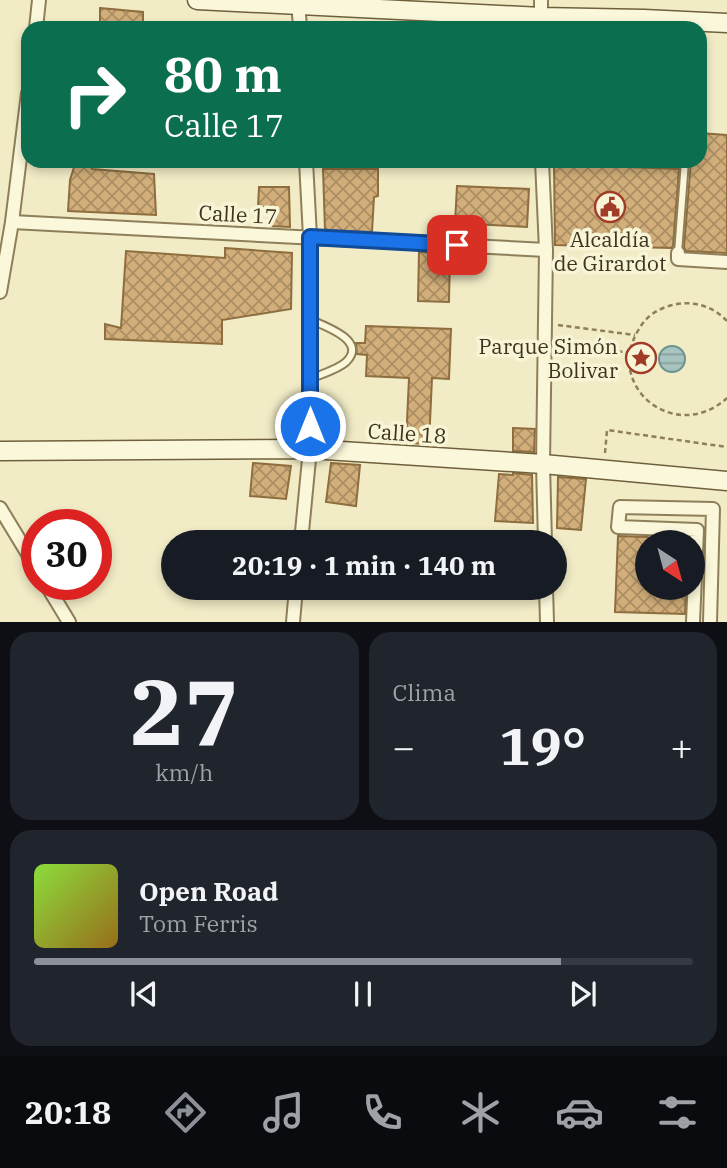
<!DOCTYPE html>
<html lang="es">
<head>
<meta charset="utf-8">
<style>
	:root { --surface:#171b24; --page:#20242c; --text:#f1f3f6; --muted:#9ea1a6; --line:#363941; --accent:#8c9099 }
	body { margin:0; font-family:"IBM Plex Serif",serif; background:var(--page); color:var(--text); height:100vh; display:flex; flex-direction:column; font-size:26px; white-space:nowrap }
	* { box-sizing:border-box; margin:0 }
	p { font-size:23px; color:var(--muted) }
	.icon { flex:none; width:38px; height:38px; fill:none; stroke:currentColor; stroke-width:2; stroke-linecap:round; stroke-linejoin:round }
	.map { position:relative; height:622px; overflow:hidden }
	.details { display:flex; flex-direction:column; gap:10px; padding:10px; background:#0d0f14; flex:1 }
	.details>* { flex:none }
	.guide { position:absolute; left:21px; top:21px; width:686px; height:147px; border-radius:21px; box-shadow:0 4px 10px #0003; background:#0b6e4f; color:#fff; overflow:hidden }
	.needle { width:46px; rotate:144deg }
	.controls { position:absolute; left:635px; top:530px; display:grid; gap:14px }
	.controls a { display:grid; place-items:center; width:70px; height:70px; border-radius:50%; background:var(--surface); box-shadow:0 4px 10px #0003; font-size:35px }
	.speed { position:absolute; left:21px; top:509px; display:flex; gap:14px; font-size:35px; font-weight:700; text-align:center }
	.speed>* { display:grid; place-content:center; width:91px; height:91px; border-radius:50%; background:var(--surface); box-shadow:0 4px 10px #0003; line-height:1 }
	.speed .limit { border:10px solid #d22; background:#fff; color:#111 }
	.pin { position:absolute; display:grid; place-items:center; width:60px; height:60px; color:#fff; margin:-30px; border-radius:14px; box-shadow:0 4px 10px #0006 }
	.me { position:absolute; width:77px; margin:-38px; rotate:0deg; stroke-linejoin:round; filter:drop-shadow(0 0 5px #0008) }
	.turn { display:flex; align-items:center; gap:24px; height:147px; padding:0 28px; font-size:32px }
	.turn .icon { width:91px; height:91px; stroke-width:2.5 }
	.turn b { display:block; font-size:49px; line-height:60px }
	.big { font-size:52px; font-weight:700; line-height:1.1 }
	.details .widget { flex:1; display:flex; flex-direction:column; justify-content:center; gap:10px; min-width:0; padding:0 24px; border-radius:21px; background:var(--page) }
	.details .dial { align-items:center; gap:0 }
	.dial b { font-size:91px; line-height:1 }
	.song { display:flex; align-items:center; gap:21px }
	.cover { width:84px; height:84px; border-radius:10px; background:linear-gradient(135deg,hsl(90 70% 55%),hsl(40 70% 35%)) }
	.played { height:7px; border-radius:4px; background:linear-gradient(90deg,var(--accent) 80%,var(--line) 80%) }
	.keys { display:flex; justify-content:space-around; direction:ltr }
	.heat { display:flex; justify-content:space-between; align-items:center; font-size:38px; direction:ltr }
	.details .tiles { flex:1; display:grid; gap:10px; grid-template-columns:1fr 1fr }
	.widget:last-child { grid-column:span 2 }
	.trip { position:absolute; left:161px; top:530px; width:406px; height:70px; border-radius:35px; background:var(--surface); box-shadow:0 4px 10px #0003; font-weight:700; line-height:70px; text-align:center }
	.tabs { display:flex; height:112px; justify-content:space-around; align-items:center; background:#090b0e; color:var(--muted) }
	.tabs .icon { width:49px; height:49px }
	.tabs .current { color:var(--accent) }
	.tabs b { font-size:32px; color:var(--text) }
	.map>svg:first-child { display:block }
</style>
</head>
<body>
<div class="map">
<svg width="727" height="622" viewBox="0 0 727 622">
	<defs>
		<pattern id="water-rules" width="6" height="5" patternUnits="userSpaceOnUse" patternTransform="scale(1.75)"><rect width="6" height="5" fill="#a7c4c1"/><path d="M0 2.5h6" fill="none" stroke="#89a09c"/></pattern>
		<pattern id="building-cross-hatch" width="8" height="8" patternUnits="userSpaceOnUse" patternTransform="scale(1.75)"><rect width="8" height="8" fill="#d1ae7a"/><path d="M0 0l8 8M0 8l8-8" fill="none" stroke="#ab8e63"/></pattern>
	</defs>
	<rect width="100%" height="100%" fill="#f1ecc6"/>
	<circle fill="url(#water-rules)" stroke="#6d9391" stroke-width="2" cx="672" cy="359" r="13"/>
	<g fill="url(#building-cross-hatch)" stroke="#8e6d3e" stroke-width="2">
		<path d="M100,8L143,12V28H100Z"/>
		<path d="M700,133L727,135V253L686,251L684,247L691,161H700Z"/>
		<path d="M554,161H601V166L679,169L673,246L671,248L555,245Z"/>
		<path d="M75,164L90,165L92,169L154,174L156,215L68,211L70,180Z"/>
		<path d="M323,169H378V196L374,197L372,232L325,230Z"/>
		<path d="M457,186L529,189L527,227L455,223Z"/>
		<path d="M259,187H289L290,227L268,226L269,207H258Z"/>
		<path d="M225,248L292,253L291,309L222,320V344L105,339V324L121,328L126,251L225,258Z"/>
		<path d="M419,252L450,254L449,302L418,301Z"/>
		<path d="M366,326L451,329L449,379L432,378L429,444L406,443L409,378L366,376L367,355L357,354L356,343H365Z"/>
		<path d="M513,428L535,429L534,452L513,451Z"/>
		<path d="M253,463L291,466L286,499L250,496Z"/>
		<path d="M331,463L360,465L356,506L326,502Z"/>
		<path d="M513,473L532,475L533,523L495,521L499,474L513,475Z"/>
		<path d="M558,477L586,479L581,530L557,528Z"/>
		<path d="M618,536L648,537V588H686L685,614L615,612Z"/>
	</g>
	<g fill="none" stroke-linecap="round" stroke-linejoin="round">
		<g stroke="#8e7f5a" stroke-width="10">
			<g id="lane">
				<path d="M678,253L685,161"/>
				<path d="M310,379C321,374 337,370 346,362C368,341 325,326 311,320"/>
			</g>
		</g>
		<g stroke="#8e7f5a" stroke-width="16">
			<g id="street">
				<path d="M298,0L300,28"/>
				<path d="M541,0V28"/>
				<path d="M36,28L39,0"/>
				<path d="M542,161L546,250L543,464L545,542"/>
				<path d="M12,222L546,250"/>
				<path d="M678,253V259L727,262"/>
				<path d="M0,292L12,222L28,93"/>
				<path d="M0,508L37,569"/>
				<path d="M301,542L310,449V237L306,161"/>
				<path d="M46,584L69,622"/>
				<path d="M546,588L547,622"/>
				<path d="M293,622L296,588"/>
				<path d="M693,622L697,530L618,527L620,507L713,509L710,622"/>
			</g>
		</g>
		<g stroke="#6f603d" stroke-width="21">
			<g id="secondary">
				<path d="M197,0L541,17L644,19L727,23"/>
				<path d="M0,451L310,449L543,464L727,481"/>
			</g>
		</g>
		<g stroke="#8e7f5a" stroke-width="2.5" stroke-dasharray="5 3.5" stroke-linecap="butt">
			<path d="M727,321C713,306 692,300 673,305C659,308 646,316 639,329C603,386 675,445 727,398"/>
			<path d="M558,325L635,335"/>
			<path d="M558,349L628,352"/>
			<path d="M605,453L607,430L727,447"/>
		</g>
		<use href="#lane" stroke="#fbf7da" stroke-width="6"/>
		<use href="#street" stroke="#fbf7da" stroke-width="12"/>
		<use href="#secondary" stroke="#fbf7da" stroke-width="18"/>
	</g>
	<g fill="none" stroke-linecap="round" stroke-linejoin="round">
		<g stroke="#114b97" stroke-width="18">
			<path id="route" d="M310,426V237L457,245"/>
		</g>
		<use href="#route" stroke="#1a73e8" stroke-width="12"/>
	</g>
	<defs>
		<g id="civic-ring" transform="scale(1.575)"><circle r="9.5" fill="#f8f4d6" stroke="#a03c27" stroke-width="1.5"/><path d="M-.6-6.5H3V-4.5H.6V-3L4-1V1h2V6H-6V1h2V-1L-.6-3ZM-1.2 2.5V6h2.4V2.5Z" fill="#a03c27"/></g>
		<g id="sight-ring" transform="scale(1.575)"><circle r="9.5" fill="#f8f4d6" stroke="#a03c27" stroke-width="1.5"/><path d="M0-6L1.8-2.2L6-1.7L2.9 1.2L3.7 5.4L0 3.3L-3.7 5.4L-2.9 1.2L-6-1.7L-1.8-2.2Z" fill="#a03c27"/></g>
	</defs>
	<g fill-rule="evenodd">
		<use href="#civic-ring" x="610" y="207"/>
		<use href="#sight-ring" x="641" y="358"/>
	</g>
	<g text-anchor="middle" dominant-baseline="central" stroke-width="7" stroke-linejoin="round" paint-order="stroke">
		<g font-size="21" fill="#3d331f" stroke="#f8f4d6">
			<text transform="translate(238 214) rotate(3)">Calle 17</text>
			<text transform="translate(407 433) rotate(4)">Calle 18</text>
		</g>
		<g font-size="21" fill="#3d331f" stroke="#f8f4d6">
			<text x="610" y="239">Alcaldía<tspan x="610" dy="24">de Girardot</tspan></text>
			<text x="618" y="346" text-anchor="end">Parque Simón<tspan x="618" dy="24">Bolivar</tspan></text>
		</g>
	</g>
</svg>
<div class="controls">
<a><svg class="needle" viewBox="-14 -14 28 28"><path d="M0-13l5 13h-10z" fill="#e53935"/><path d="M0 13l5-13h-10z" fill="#9ea1a6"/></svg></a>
</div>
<div class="speed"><div class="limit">30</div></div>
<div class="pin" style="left:457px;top:245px;background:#d93025"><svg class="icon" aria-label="arrive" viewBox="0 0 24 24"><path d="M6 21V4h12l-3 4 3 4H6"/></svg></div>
<svg class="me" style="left:310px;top:426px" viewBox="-20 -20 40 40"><circle r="17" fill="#1a73e8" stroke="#fff" stroke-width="3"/><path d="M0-11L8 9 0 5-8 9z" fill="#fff"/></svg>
<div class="trip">20:19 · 1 min · 140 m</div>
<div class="guide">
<div class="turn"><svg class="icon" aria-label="right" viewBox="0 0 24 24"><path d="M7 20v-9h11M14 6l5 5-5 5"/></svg><div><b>80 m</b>Calle 17</div></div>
</div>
</div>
<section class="details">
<div class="tiles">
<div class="widget dial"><b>27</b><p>km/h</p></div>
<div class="widget"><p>Clima</p>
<div class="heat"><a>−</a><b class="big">19°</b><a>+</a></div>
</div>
<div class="widget">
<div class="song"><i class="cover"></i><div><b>Open Road</b><p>Tom Ferris</p></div></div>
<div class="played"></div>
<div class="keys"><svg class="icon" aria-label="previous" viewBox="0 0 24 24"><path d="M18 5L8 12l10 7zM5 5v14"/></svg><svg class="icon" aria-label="pause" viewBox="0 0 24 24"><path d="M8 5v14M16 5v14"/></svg><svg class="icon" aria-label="next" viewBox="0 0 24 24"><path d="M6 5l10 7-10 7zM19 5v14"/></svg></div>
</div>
</div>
</section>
<nav class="tabs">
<b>20:18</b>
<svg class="icon current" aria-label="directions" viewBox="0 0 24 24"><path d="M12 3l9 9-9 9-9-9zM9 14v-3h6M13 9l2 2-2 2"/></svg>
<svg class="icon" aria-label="music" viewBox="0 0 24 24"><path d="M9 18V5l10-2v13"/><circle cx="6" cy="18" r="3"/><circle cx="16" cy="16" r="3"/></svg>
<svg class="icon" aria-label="phone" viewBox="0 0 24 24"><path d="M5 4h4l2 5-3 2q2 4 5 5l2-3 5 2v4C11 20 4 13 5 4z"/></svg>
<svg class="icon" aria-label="climate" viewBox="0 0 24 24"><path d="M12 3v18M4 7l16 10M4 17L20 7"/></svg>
<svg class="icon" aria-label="car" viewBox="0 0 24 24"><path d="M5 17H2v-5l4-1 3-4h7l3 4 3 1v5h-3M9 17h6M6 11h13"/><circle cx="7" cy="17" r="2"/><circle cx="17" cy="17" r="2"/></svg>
<svg class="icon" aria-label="filters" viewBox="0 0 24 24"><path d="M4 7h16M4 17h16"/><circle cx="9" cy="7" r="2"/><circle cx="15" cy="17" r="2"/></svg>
</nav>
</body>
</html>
